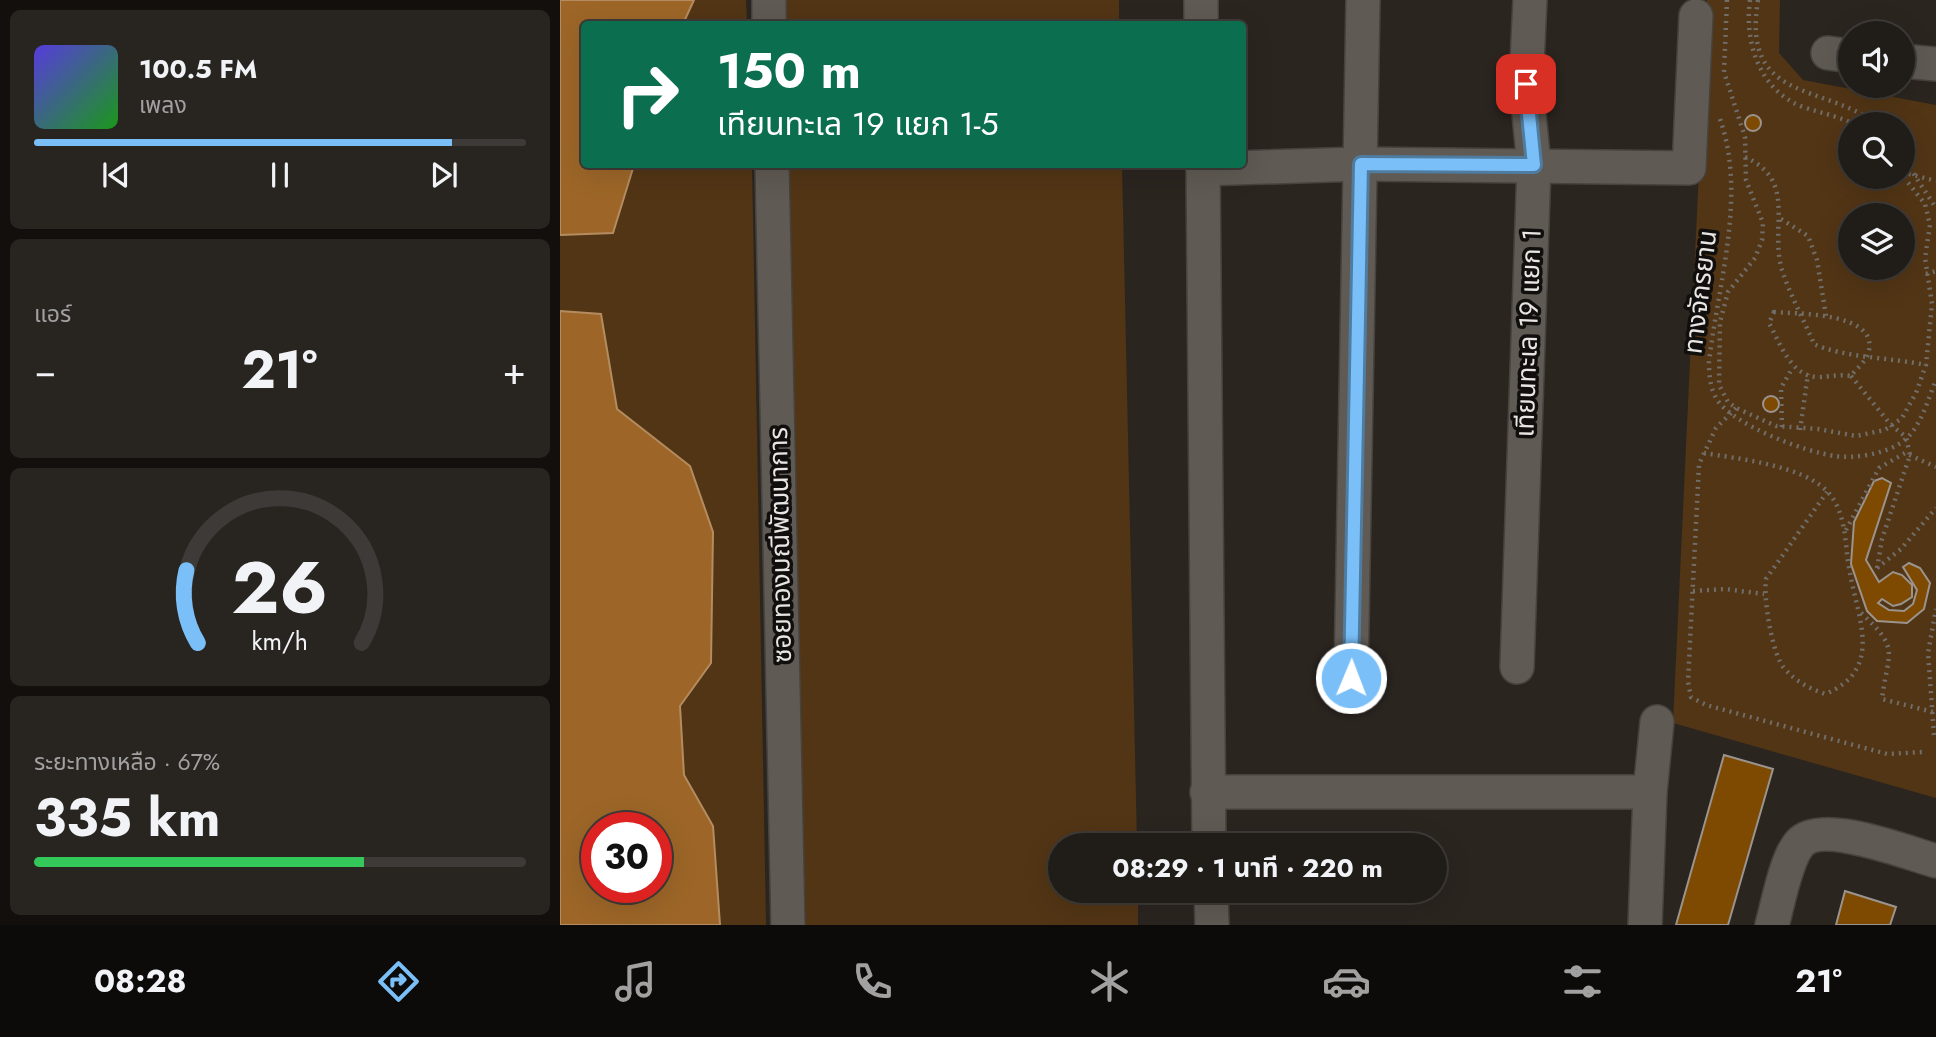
<!DOCTYPE html>
<html lang="th">
<head>
<meta charset="utf-8">
<style>
	:root { --surface:#201c18; --page:#282521; --text:#f1f3f6; --muted:#a2a1a2; --line:#3d3a37; --accent:#7abff8 }
	body { margin:0; font-family:Jost,"Noto Sans Thai",sans-serif; background:var(--page); color:var(--text); height:100vh; display:flex; flex-direction:column; font-size:26px; white-space:nowrap }
	* { box-sizing:border-box; margin:0 }
	p { font-size:23px; color:var(--muted) }
	.icon { flex:none; width:38px; height:38px; fill:none; stroke:currentColor; stroke-width:2; stroke-linecap:round; stroke-linejoin:round }
	.map { position:relative; flex:1; overflow:hidden }
	.panel { display:flex; flex-direction:column; gap:10px; padding:10px; background:#120f0d; width:560px }
	.panel>* { flex:none }
	.hud { position:absolute; left:21px; top:21px; width:665px; height:147px; border-radius:7px; box-shadow:0 7px 28px #0002,0 0 0 2px var(--line); background:#0b6e4f; color:#fff; overflow:hidden }
	.fabs { position:absolute; left:1278px; top:21px; display:grid; gap:14px }
	.fabs a { display:grid; place-items:center; width:77px; height:77px; border-radius:50%; background:var(--surface); box-shadow:0 7px 28px #0002,0 0 0 2px var(--line); font-size:35px }
	.speed { position:absolute; left:21px; top:812px; display:flex; gap:14px; font-size:35px; font-weight:700; text-align:center }
	.speed>* { display:grid; place-content:center; width:91px; height:91px; border-radius:50%; background:var(--surface); box-shadow:0 7px 28px #0002,0 0 0 2px var(--line); line-height:1 }
	.speed .limit { border:10px solid #d22; background:#fff; color:#111 }
	.pin { position:absolute; display:grid; place-items:center; width:60px; height:60px; color:#fff; margin:-30px; border-radius:14px; box-shadow:0 4px 10px #0006 }
	.me { position:absolute; width:77px; margin:-38px; rotate:1deg; stroke-linejoin:round; filter:drop-shadow(0 0 5px #0008) }
	.turn { display:flex; align-items:center; gap:24px; height:147px; padding:0 21px; font-size:32px }
	.turn .icon { width:91px; height:91px; stroke-width:2.5 }
	.turn b { display:block; font-size:49px; line-height:60px }
	.big { font-size:52px; font-weight:700; line-height:1.1 }
	.panel .tile { flex:1; display:flex; flex-direction:column; justify-content:center; gap:10px; min-width:0; padding:0 24px; border-radius:10px; background:var(--page) }
	.panel .dial { align-items:center; gap:0 }
	.dial svg { height:182px; overflow:visible; fill:none; stroke:var(--line); stroke-width:7; stroke-linecap:round; text-anchor:middle }
	.dial text { fill:var(--text); stroke:none }
	.song { display:flex; align-items:center; gap:21px }
	.cover { width:84px; height:84px; border-radius:10px; background:linear-gradient(135deg,hsl(250 70% 55%),hsl(120 70% 35%)) }
	.played { height:7px; border-radius:4px; background:linear-gradient(90deg,var(--accent) 85%,var(--line) 85%) }
	.keys { display:flex; justify-content:space-around; direction:ltr }
	.heat { display:flex; justify-content:space-between; align-items:center; font-size:38px; direction:ltr }
	.charge { height:10px; border-radius:5px; background:linear-gradient(90deg,#34c759 67%,var(--line) 0) }
	.trip { position:absolute; left:488px; top:833px; width:399px; height:70px; border-radius:35px; background:var(--surface); box-shadow:0 7px 28px #0002,0 0 0 2px var(--line); font-weight:700; line-height:70px; text-align:center }
	.dock { display:flex; height:112px; justify-content:space-around; align-items:center; background:#0d0b0a; color:var(--muted) }
	.dock .icon { width:49px; height:49px }
	.dock .selected { color:var(--accent) }
	.dock b { font-size:32px; color:var(--text) }
	main { display:flex; flex:1; min-height:0 }
	.map>svg:first-child { display:block }
</style>
</head>
<body>
<main>
<section class="panel">
<div class="tile">
<div class="song"><i class="cover"></i><div><b>100.5 FM</b><p>เพลง</p></div></div>
<div class="played"></div>
<div class="keys"><svg class="icon" aria-label="previous" viewBox="0 0 24 24"><path d="M18 5L8 12l10 7zM5 5v14"/></svg><svg class="icon" aria-label="pause" viewBox="0 0 24 24"><path d="M8 5v14M16 5v14"/></svg><svg class="icon" aria-label="next" viewBox="0 0 24 24"><path d="M6 5l10 7-10 7zM19 5v14"/></svg></div>
</div>
<div class="tile"><p>แอร์</p>
<div class="heat"><a>−</a><b class="big">21°</b><a>+</a></div>
</div>
<div class="tile dial"><svg viewBox="0 0 100 80">
<path d="M14 69A42 42 0 1 1 86 69"/>
<path d="M14 69A42 42 0 0 1 9 37" stroke="#7abff8"/>
<text x="50" y="56" font-size="32" font-weight="700">26</text>
<text x="50" y="72" font-size="11">km/h</text>
</svg></div>
<div class="tile"><p>ระยะทางเหลือ · 67%</p><b class="big">335 km</b><div class="charge"></div></div>
</section>
<div class="map">
<svg width="1376" height="925" viewBox="0 0 1376 925">
	<rect width="100%" height="100%" fill="#2b2520"/>
	<g fill="#523515" fill-rule="evenodd">
		<path d="M134,0H186L187,24H123Z"/>
		<path d="M216,0H559V24H217Z"/>
		<path d="M1147,0H1220L1219,53L1243,80L1376,105V798L1113,723ZM1290,124H1342V177H1290ZM1290,215H1342V268H1290Z"/>
		<path d="M74,165H192L206,925H160L153,826L124,775L120,705L151,663L130,466L57,410L41,314L0,311V235L53,232Z"/>
		<path d="M222,165H562L577,845H500V891H578V925H246Z"/>
	</g>
	<g fill="#9d6628" stroke="#b48c60" stroke-width="2" fill-rule="evenodd">
		<path d="M0,0H134L123,24H24V164L74,165L53,233L0,235Z"/>
		<path d="M0,311L41,314L57,409L130,466L153,532L151,663L120,706L124,775L153,826L160,925H0ZM37,828H96V887H37Z"/>
	</g>
	<g fill="#7e4900" stroke="#9b948e" stroke-width="2">
		<circle cx="1193" cy="123" r="8"/>
		<circle cx="1211" cy="404" r="8"/>
		<path d="M1322,478L1331,483L1306,560L1319,582L1333,572L1342,575L1352,585V597L1341,604L1333,606L1322,599L1318,603L1329,610L1344,611L1353,604L1357,590L1343,567L1349,563L1360,568L1370,583L1364,609L1347,623L1317,621L1307,611L1291,564L1294,522L1314,481Z"/>
		<path d="M1164,755L1213,769L1168,925H1116Z"/>
		<path d="M1285,891L1336,907L1330,925H1276Z"/>
	</g>
	<g fill="none" stroke-linecap="round" stroke-linejoin="round">
		<g stroke="#46423e" stroke-width="36">
			<g id="minor">
				<path d="M209,0V24"/>
				<path d="M641,0V24"/>
				<path d="M1268,53L1290,56"/>
				<path d="M1342,61L1376,64"/>
				<path d="M212,164L228,925"/>
				<path d="M643,164L649,845"/>
				<path d="M643,169L801,164L1129,168L1136,16"/>
				<path d="M957,667L974,165L966,84L970,0"/>
				<path d="M791,678L803,0"/>
				<path d="M647,792H1090"/>
				<path d="M651,891L652,925"/>
				<path d="M1085,925L1090,792L1097,722"/>
				<path d="M1212,925C1218,904 1226,858 1240,843C1262,819 1348,853 1376,861"/>
			</g>
		</g>
		<g stroke="#716d68" stroke-width="4.5" stroke-dasharray="2 5" stroke-linecap="butt">
			<path d="M1167,0L1164,72L1185,137L1186,180L1203,223L1202,240L1195,258L1168,292L1160,322L1159,385L1168,402L1176,408L1216,426L1258,429L1296,436L1325,430L1342,418L1356,393L1366,365L1372,304L1365,258L1370,225L1365,204L1342,175"/>
			<path d="M1190,0C1184,43 1200,91 1243,107C1261,113 1277,116 1294,124"/>
			<path d="M1198,0C1181,103 1263,83 1317,124"/>
			<path d="M1160,119C1187,196 1158,283 1149,362C1149,374 1150,387 1156,398C1170,424 1247,453 1276,456C1293,459 1323,454 1339,444C1360,432 1367,401 1376,380"/>
			<path d="M1342,156L1376,208"/>
			<path d="M1185,157C1238,181 1209,226 1222,270C1230,295 1244,320 1254,344C1280,357 1333,358 1366,365"/>
			<path d="M1342,172L1376,181"/>
			<path d="M1221,219L1248,236L1257,260L1266,316"/>
			<path d="M1366,274L1376,271"/>
			<path d="M1214,312C1237,314 1322,312 1308,354C1306,361 1295,370 1291,376C1278,374 1270,377 1258,377C1231,377 1220,343 1209,323Z"/>
			<path d="M1291,376L1331,425L1346,437L1350,455L1322,539L1317,569"/>
			<path d="M1176,408L1156,428L1139,464L1128,682L1131,697L1146,705L1327,754L1364,752"/>
			<path d="M1222,427L1221,388L1233,367"/>
			<path d="M1240,430L1248,374"/>
			<path d="M1144,453C1179,459 1241,465 1267,491C1288,514 1284,545 1290,573C1298,619 1324,670 1265,694C1249,688 1236,682 1224,668C1212,654 1203,597 1206,579L1267,492"/>
			<path d="M1286,530L1319,468L1345,453L1376,467"/>
			<path d="M1317,568L1341,549L1376,508"/>
			<path d="M1133,591L1165,589L1204,594"/>
			<path d="M1301,613C1341,650 1328,650 1322,699L1373,712"/>
			<path d="M1374,735L1368,653L1376,609"/>
		</g>
		<use href="#minor" stroke="#605a54" stroke-width="33"/>
	</g>
	<g fill="none" stroke-linecap="round" stroke-linejoin="round">
		<g stroke="#4f7ca1" stroke-width="18">
			<path id="route" d="M791,678L801,164L974,165L966,84"/>
		</g>
		<use href="#route" stroke="#7abff8" stroke-width="12"/>
	</g>
	<g text-anchor="middle" dominant-baseline="central" stroke-width="7" stroke-linejoin="round" paint-order="stroke">
		<g font-size="26" fill="#e8e5e2" stroke="#110f0d">
			<text transform="translate(1140 292) rotate(-83)">ทางจักรยาน</text>
			<text transform="translate(968 333) rotate(-88)">เทียนทะเล 19 แยก 1</text>
			<text transform="translate(220 545) rotate(-91)">ซอยทองมณีพัฒนาการ</text>
		</g>
	</g>
</svg>
<div class="fabs">
<a><svg class="icon" aria-label="sound" viewBox="0 0 24 24"><path d="M4 9h4l5-4v14l-5-4H4zM17 9q2 3 0 6"/></svg></a>
<a><svg class="icon" aria-label="search" viewBox="0 0 24 24"><circle cx="10" cy="10" r="6"/><path d="M15 15l6 6"/></svg></a>
<a><svg class="icon" aria-label="layers" viewBox="0 0 24 24"><path d="M12 4l9 5-9 5-9-5zM3 14l9 5 9-5"/></svg></a>
</div>
<div class="speed"><div class="limit">30</div></div>
<div class="pin" style="left:966px;top:84px;background:#d93025"><svg class="icon" aria-label="arrive" viewBox="0 0 24 24"><path d="M6 21V4h12l-3 4 3 4H6"/></svg></div>
<svg class="me" style="left:791px;top:678px" viewBox="-20 -20 40 40"><circle r="17" fill="#7abff8" stroke="#fff" stroke-width="3"/><path d="M0-11L8 9 0 5-8 9z" fill="#fff"/></svg>
<div class="trip">08:29 · 1 นาที · 220 m</div>
<div class="hud">
<div class="turn"><svg class="icon" aria-label="right" viewBox="0 0 24 24"><path d="M7 20v-9h11M14 6l5 5-5 5"/></svg><div><b>150 m</b>เทียนทะเล 19 แยก 1-5</div></div>
</div>
</div>
</main>
<nav class="dock">
<b>08:28</b>
<svg class="icon selected" aria-label="directions" viewBox="0 0 24 24"><path d="M12 3l9 9-9 9-9-9zM9 14v-3h6M13 9l2 2-2 2"/></svg>
<svg class="icon" aria-label="music" viewBox="0 0 24 24"><path d="M9 18V5l10-2v13"/><circle cx="6" cy="18" r="3"/><circle cx="16" cy="16" r="3"/></svg>
<svg class="icon" aria-label="phone" viewBox="0 0 24 24"><path d="M5 4h4l2 5-3 2q2 4 5 5l2-3 5 2v4C11 20 4 13 5 4z"/></svg>
<svg class="icon" aria-label="climate" viewBox="0 0 24 24"><path d="M12 3v18M4 7l16 10M4 17L20 7"/></svg>
<svg class="icon" aria-label="car" viewBox="0 0 24 24"><path d="M5 17H2v-5l4-1 3-4h7l3 4 3 1v5h-3M9 17h6M6 11h13"/><circle cx="7" cy="17" r="2"/><circle cx="17" cy="17" r="2"/></svg>
<svg class="icon" aria-label="filters" viewBox="0 0 24 24"><path d="M4 7h16M4 17h16"/><circle cx="9" cy="7" r="2"/><circle cx="15" cy="17" r="2"/></svg>
<b>21°</b>
</nav>
</body>
</html>
